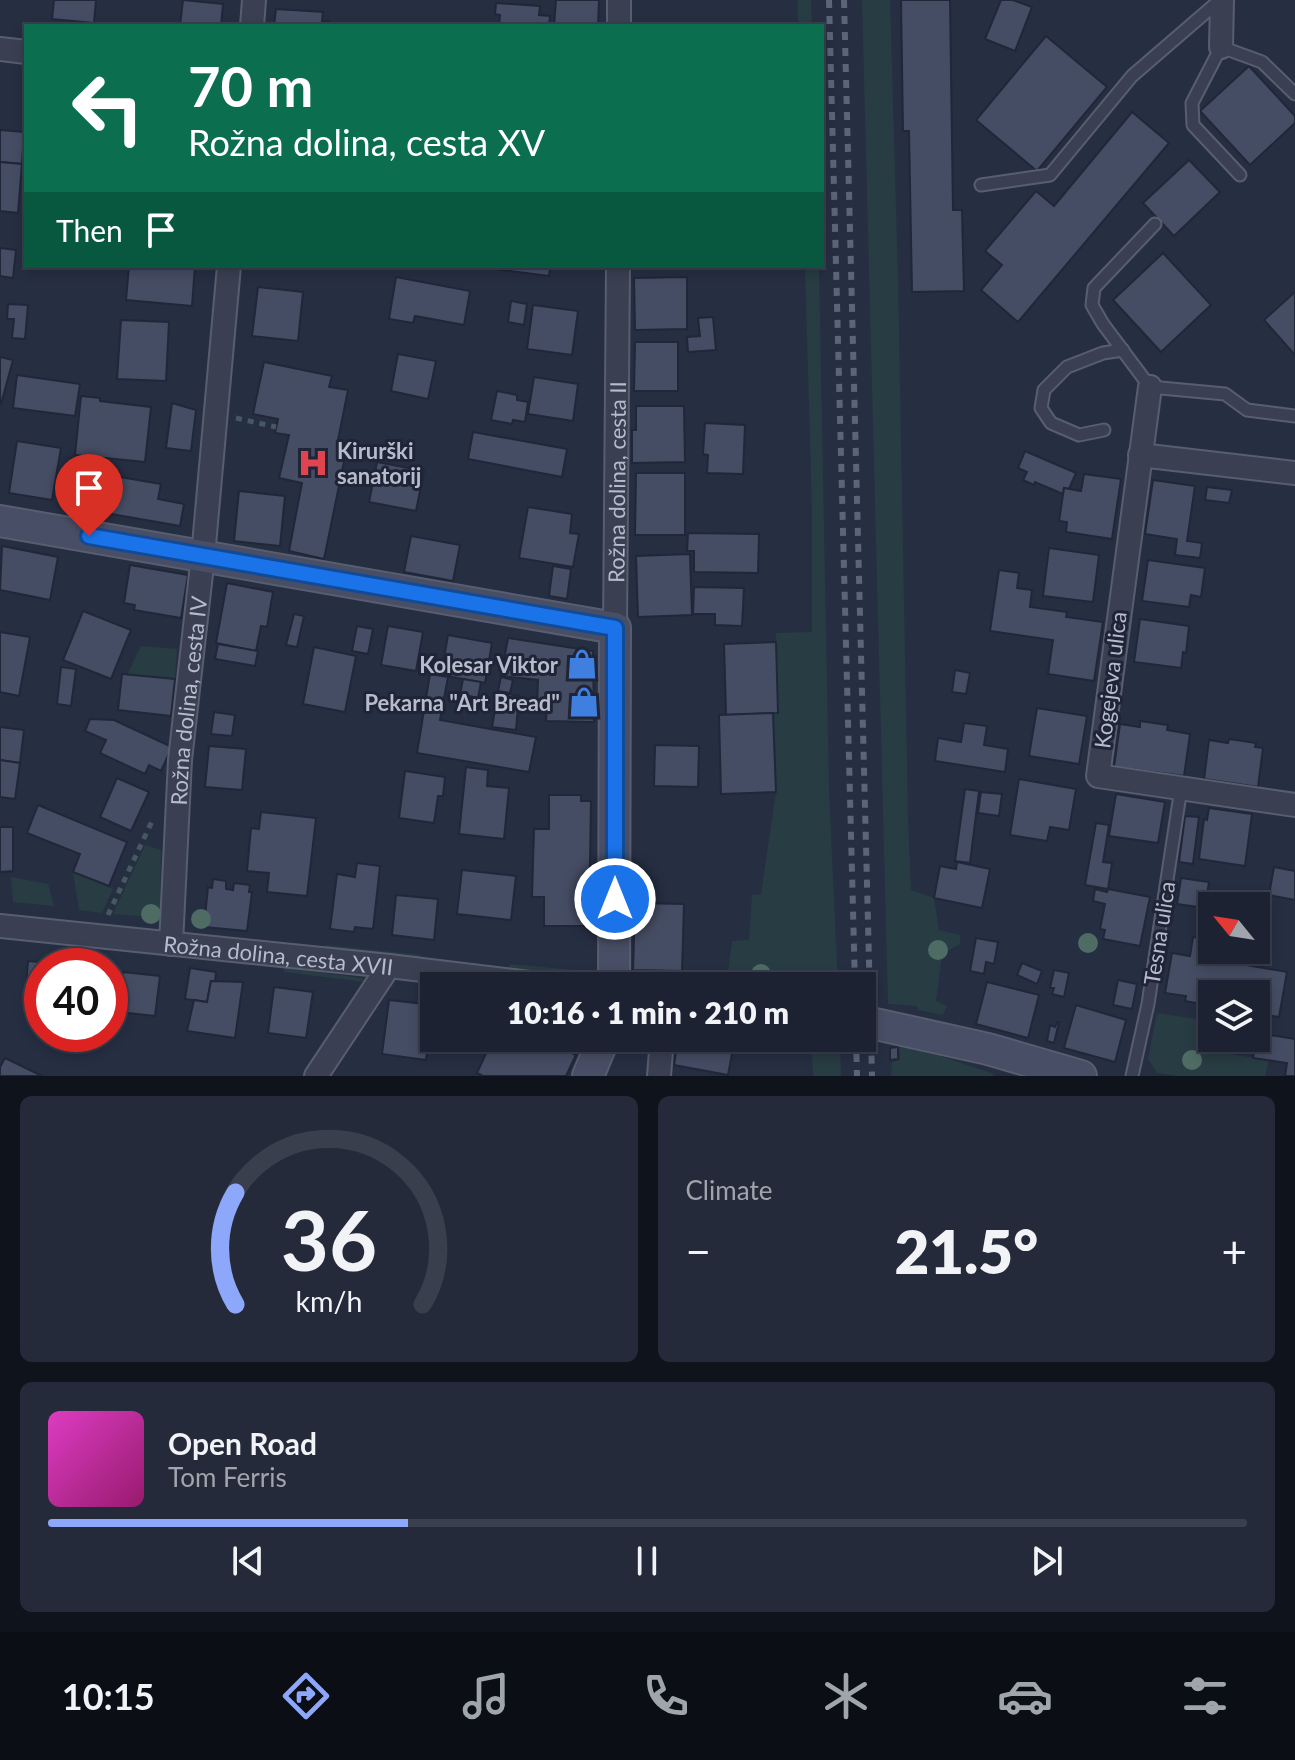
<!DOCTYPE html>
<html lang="en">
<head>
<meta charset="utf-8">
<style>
	:root { --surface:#1c2232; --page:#252a3a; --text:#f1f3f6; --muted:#a0a4ac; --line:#3a3f4d; --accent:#8da7fb }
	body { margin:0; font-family:Lato,sans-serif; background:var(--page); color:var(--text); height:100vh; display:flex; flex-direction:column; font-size:30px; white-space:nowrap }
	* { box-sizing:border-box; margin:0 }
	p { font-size:26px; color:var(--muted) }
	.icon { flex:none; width:44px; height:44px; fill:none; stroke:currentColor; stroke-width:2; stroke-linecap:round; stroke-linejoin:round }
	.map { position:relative; height:1076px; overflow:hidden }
	.panel { display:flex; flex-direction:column; gap:20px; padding:20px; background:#0f131c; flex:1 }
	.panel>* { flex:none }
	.guide { position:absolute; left:24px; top:24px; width:800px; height:244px; border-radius:0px; box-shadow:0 4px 12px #0003,0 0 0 2px var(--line); background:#0b6e4f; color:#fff; overflow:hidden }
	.needle { width:52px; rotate:300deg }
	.tools { position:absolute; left:1198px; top:892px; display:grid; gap:16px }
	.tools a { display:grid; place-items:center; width:72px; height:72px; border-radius:0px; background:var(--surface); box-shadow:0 4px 12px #0003,0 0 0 2px var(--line); font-size:40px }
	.speed { position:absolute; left:24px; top:948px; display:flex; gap:16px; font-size:40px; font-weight:700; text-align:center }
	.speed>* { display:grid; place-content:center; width:104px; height:104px; border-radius:50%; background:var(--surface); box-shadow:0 4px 12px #0003,0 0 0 2px var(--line); line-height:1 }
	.speed .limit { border:12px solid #d22; background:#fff; color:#111 }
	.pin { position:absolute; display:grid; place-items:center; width:68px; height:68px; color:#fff; margin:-82px -34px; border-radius:50% 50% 50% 0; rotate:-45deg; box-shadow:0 0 8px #0007 }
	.pin .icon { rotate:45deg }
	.me { position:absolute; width:88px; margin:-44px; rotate:0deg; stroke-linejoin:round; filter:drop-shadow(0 0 6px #0008) }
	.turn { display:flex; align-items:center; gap:28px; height:168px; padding:0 32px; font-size:36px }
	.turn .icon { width:104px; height:104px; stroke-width:2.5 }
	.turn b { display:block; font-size:56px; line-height:68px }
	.then { display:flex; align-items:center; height:76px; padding:0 32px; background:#0003; gap:16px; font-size:30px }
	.big { font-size:60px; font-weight:800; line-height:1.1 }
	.panel .widget { flex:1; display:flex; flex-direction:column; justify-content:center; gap:12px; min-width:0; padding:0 28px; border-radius:12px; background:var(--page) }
	.panel .dial { align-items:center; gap:0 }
	.dial svg { height:208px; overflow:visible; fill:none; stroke:var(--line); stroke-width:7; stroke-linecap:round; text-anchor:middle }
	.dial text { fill:var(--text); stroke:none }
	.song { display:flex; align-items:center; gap:24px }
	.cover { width:96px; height:96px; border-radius:12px; background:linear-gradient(135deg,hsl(310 70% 55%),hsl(320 70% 35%)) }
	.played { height:8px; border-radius:4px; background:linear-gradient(90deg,var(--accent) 30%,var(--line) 30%) }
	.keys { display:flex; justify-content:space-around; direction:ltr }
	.heat { display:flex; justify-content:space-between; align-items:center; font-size:44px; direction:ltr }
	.panel .tiles { flex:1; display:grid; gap:20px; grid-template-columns:1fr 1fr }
	.widget:last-child { grid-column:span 2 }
	.trip { position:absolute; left:420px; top:972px; width:456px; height:80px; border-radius:0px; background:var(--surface); box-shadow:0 4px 12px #0003,0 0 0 2px var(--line); font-weight:800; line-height:80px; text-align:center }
	.tabs { display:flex; height:128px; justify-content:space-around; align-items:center; background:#0b0e14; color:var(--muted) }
	.tabs .icon { width:56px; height:56px }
	.tabs .active { color:var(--accent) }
	.tabs b { font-size:36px; color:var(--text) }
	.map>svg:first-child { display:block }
</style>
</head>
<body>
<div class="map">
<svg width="1295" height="1076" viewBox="0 0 1295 1076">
	<rect width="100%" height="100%" fill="#262e42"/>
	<g fill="#283c43">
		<path d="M798,0H811L812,26H798Z"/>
		<path d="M862,0H890L898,278L908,817L911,890L934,898L939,930L960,935V944L942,954L936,1001L947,1006L943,1015L918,1010L917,1006L888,1004Z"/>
		<path d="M805,266H819L829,790L838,986H768L727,979L732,941L749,940L752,895L761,894L776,792L773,713H778L776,633L812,632V511Z"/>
		<path d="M141,646L177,649L175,679L127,675Z"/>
		<path d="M145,845L161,850L160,918L113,914Z"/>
		<path d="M73,872L113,889L102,913L79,910Z"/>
		<path d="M11,877L48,884L54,906L13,902Z"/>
		<path d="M326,945L421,955L420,959L324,950Z"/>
		<path d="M511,964L586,971L578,979L506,969Z"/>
		<path d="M284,968L362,978L365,982L284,972Z"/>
		<path d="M1157,1013L1208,1021L1204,1050L1269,1060L1265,1076H1179L1157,1073L1148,1059Z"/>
		<path d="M811,1038H837L840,1047L841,1076H813Z"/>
		<path d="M899,1042L994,1074L993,1076H891L892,1062L900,1060Z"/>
	</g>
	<g fill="#454d64" stroke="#212739" stroke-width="2">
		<path d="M54,0H96L94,23L52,19Z"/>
		<path d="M183,0L223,4L221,26H180Z"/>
		<path d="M556,0H599L598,26H554Z"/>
		<path d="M901,0H950L953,210H962L964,291L912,292L909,131H903Z"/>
		<path d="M1001,0H1013L1032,7L1015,51L985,39Z"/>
		<path d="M496,3L540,6L539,15L550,16L549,26H499L500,15L495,14Z"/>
		<path d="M276,9L323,12L322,21H329V26H274Z"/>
		<path d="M1046,36L1107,87L1037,171L976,120Z"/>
		<path d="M1249,66L1295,116V123L1250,165L1200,111Z"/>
		<path d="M1132,112L1169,143L1018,322L981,290L1002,265L985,251L1036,191L1054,206Z"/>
		<path d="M0,130L24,132L22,164L0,162Z"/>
		<path d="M1189,160L1220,192L1174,236L1143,203Z"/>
		<path d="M0,162L22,164L18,213L0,211Z"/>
		<path d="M0,248L16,250L13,278L0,276Z"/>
		<path d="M1163,253L1211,305L1161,352L1113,300Z"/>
		<path d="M129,266H195L192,306L126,300Z"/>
		<path d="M480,266H504L503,270Z"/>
		<path d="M504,266H550L549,276L503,270Z"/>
		<path d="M396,277L470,291L464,325L415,316L413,323L389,319Z"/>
		<path d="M687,277V329L635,330L634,278Z"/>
		<path d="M258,287L303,292L298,341L252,336Z"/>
		<path d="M1295,292V355L1264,320Z"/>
		<path d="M511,301L527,304L524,325L508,322Z"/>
		<path d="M8,304L28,305L25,339L12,338L14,319H7Z"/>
		<path d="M533,305L578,311L572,355L527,349Z"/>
		<path d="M713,317L716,350L688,352L687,337L700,336L698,318Z"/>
		<path d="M121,320L169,322L166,381L117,379Z"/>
		<path d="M635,342H678V391H634Z"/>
		<path d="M398,354L436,361L428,399L391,391Z"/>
		<path d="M0,357L13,360L1,404H0Z"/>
		<path d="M264,362L332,376L329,387L348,390L337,445L347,447L324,559L289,551L302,483L279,478L289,435L275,433L278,419L253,414Z"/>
		<path d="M17,375L80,384L75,416L13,408Z"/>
		<path d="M534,377L578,384L573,421L528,414Z"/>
		<path d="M497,391L517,395V400L528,402L525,422L513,420L512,424L491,420Z"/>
		<path d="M81,396L100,398V401L151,407L145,462L75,455Z"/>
		<path d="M172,403L196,410L191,451L166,448Z"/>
		<path d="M636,406H684L685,462L632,463V430H636Z"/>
		<path d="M705,423L745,425L743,474L707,473L708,455L703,454Z"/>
		<path d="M473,432L567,449L562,477L468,459Z"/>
		<path d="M17,441L61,448L52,500L9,493Z"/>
		<path d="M1025,451L1076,473L1069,489L1064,488L1063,494L1035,482L1034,485L1023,480L1027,472L1018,468Z"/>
		<path d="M377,462L424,471L416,511L369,502Z"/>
		<path d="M636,473H685V535H635Z"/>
		<path d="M1084,474L1121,479L1112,539L1066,532L1067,522L1059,521L1064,488L1081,491Z"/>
		<path d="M106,476L120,479V477L161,484L158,499L184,504L180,526L100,512Z"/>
		<path d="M1153,480L1195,486L1187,541L1202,543L1200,558L1175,555L1177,539L1145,534Z"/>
		<path d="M1207,487L1232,490L1229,503L1205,500Z"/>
		<path d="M239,491L285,496L280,546L234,541Z"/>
		<path d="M528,507L572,514L570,533L579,534L573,567L519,558Z"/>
		<path d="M688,533L759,534L758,573L694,572V551H687Z"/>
		<path d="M411,536L460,545L453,581L404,572Z"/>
		<path d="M2,546L58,557L50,600L0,590Z"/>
		<path d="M1049,548L1099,555L1093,602L1043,596Z"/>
		<path d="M690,554L692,615L638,617L636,556Z"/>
		<path d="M1148,560L1205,568L1201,597L1191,595L1189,607L1142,601Z"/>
		<path d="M130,565L188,575L181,618L134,610L135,605L124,603Z"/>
		<path d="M553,566L571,569L567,599L549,596Z"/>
		<path d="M999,570L1019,573L1017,588L1032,590L1030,607L1067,612L1066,617L1103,622L1094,681L1048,674L1053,640L990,631Z"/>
		<path d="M227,583L273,592L267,627L261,626L256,651L216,643Z"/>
		<path d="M694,587L744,588L742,626L715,625V614H693Z"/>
		<path d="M83,611L131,630L111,679L63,660Z"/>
		<path d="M294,614L304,616L297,647L286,645Z"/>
		<path d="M1140,619L1189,626L1186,653L1183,652L1181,668L1134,662Z"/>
		<path d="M357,626L373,629L368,654L352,651Z"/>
		<path d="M388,626L423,632L416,671L381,665Z"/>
		<path d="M0,632L30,637L19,696L0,692Z"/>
		<path d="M448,635L492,643L485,683L441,675Z"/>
		<path d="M508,638L593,651L594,722L546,721L547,707H537L538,680L501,676Z"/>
		<path d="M776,642L778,713L726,715L724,644Z"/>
		<path d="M218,644L258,651L255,666L215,659Z"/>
		<path d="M314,647L356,656L345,712L303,704Z"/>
		<path d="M61,667L76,669L71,706L57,704Z"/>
		<path d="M955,670L970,673L966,694L952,692Z"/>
		<path d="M122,674L175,679L171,716L118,710Z"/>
		<path d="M430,674L448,677L440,720L536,737L529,772L417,753Z"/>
		<path d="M501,677L513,680L510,693L498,691Z"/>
		<path d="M463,679L481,682L478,698L460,694Z"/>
		<path d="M498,692L519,696L516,730L492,727Z"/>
		<path d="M1037,708L1087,716L1079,764L1029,756Z"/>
		<path d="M214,712L235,715L232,736L211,734Z"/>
		<path d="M773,713L776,792L721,794L719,715Z"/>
		<path d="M90,719L114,720L172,747L161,771L149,765L145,774L100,753L106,740L85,731Z"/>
		<path d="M1140,721L1168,725L1167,730L1190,734L1184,776L1114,767L1120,724L1140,727Z"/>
		<path d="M964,723L987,726L984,745L1008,749L1005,772L935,761L938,738L961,742Z"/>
		<path d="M0,727L24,730L20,763L0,760Z"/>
		<path d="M1229,739L1256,743L1255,747L1263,748L1258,787L1204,779L1209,740L1228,743Z"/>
		<path d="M655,745L699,746L698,787L654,786Z"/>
		<path d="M209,746L246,749L242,790L205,787Z"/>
		<path d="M0,760L20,763L15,799L0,797Z"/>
		<path d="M466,767L488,770L487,786L509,788L504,839L459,834Z"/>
		<path d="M405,771L445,777L443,796H438L434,823L399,818Z"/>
		<path d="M117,778L149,792L131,831L100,817Z"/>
		<path d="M1019,779L1076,789L1069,830L1050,827L1047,841L1010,835Z"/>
		<path d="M965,789L979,791L970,863L955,861Z"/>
		<path d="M981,792L1002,794L999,816L978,813Z"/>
		<path d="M1116,794L1165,802L1158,843L1109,836Z"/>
		<path d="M549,795H581V801H591L589,926H544V897H532L534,829H549Z"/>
		<path d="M38,805L127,842L109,886L73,872L80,854L27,833Z"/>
		<path d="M1209,808L1252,814L1245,866L1199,859L1204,819L1207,820Z"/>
		<path d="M261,812L316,818L307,896L267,892L269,873L247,871L251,828L259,829Z"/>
		<path d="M1185,816L1199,817L1193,864L1179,862Z"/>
		<path d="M1096,823L1109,825L1103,862L1112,863L1108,889L1085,885Z"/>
		<path d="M0,827H13V871L0,872Z"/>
		<path d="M957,862L990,869L982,908L934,898L940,866L956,869Z"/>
		<path d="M357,863L380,866L373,929L355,927L354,932L330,929L337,874L355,877Z"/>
		<path d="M1274,867L1295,871V900L1269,895Z"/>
		<path d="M462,870L516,876L511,920L457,914Z"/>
		<path d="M1181,878L1209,882L1205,908L1177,904Z"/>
		<path d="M213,879L226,881V889L233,890L234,883L250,885L249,892H252L247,931L204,927L208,887L212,888Z"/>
		<path d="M1095,889L1107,892L1108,889L1150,897L1140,946L1103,939L1105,930L1100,929L1105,904L1093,901Z"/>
		<path d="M396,895L438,899L434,940L392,935Z"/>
		<path d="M635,903L684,904L682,971L633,970Z"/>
		<path d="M1193,937L1212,940L1211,959L1287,972L1279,1017L1256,1013V994H1212V1006L1185,1001L1186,996L1165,993L1172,953L1190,956Z"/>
		<path d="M976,938L998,942L994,964L986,962L984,974L970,971Z"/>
		<path d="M28,961L78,965L42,966V1012L24,1011Z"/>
		<path d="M1022,963L1042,971L1037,984L1017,975Z"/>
		<path d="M190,968L216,972L215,982L211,981L207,1002L185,999Z"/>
		<path d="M1054,970L1069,973L1064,997L1052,994L1054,988H1050Z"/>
		<path d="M123,972L160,976L155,1016L119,1012Z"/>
		<path d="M827,975H835L836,986H827Z"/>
		<path d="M1118,980L1137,984L1132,1009L1113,1005Z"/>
		<path d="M211,981L243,982L235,1038L187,1031L194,1000L207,1002Z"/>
		<path d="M987,982L1039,995L1028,1038L976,1024Z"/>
		<path d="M274,987L313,992L306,1038L268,1033Z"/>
		<path d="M389,1000L433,1005L426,1060L382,1054Z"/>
		<path d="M1076,1005L1126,1020L1115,1062L1064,1048Z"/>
		<path d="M1057,1022H1059L1054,1043L1047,1041L1050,1025L1055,1027Z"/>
		<path d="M1257,1033L1295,1039V1076H1285L1287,1063L1253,1058Z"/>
		<path d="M493,1038L523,1051L529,1038H540L576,1055L566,1076H483L477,1073Z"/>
		<path d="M678,1038H735L728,1075L674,1065Z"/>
		<path d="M898,1047V1059L890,1060V1048Z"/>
		<path d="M5,1058L42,1076H0V1067Z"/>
	</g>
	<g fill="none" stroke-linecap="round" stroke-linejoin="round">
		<g stroke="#585e6f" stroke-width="15">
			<g id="lane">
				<path d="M1240,175L1193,125L1192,103L1221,47L1262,62L1295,94"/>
				<path d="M981,185L1050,175L1132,76L1220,0"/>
				<path d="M1155,224L1094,288L1092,305L1103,324L1150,387L1225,394L1247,410L1295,416"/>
				<path d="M1104,430L1079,435L1051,423L1041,408L1044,390L1067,367L1103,353L1123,350"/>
				<path d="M1132,1076L1148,1004L1181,788"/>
			</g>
		</g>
		<g stroke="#585e6f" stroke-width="26">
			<g id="street">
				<path d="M252,26L254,0"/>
				<path d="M619,26V0"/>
				<path d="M1221,47L1222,0"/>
				<path d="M0,49L26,52"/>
				<path d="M1150,387L1098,776L1295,805"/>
				<path d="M1140,455L1295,473"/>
				<path id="s1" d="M615,628L618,266"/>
				<path id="s2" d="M0,926L389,966L556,986"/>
				<path id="s3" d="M171,944L180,760L203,556L229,266"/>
				<path d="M316,1076L389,966"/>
				<path d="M659,1076L662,1038"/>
			</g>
		</g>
		<g stroke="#585e6f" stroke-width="34">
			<g id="secondary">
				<path d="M0,521L615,628L614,986"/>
				<path d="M862,1021L988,1049L1081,1076"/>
				<path d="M588,1076L604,1038"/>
			</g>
		</g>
		<g stroke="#465960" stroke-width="5" stroke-dasharray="6 6" stroke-linecap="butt">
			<path d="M236,418L276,427"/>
			<path d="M108,915L153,819"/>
		</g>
		<use href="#lane" stroke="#3a4052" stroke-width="11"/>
		<use href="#street" stroke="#3a4052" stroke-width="22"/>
		<use href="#secondary" stroke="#484e65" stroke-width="30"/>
		<g stroke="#5c6479" stroke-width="6" stroke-dasharray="8 8" stroke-linecap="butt">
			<path d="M829,0L855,986"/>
			<path d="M844,0L872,1076"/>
			<path d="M856,1038L857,1076"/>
		</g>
	</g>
	<g fill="#4e6b64">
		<circle cx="151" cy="914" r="10"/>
		<circle cx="201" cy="919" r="10"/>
		<circle cx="1088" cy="943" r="10"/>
		<circle cx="938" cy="950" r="10"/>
		<circle cx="761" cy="974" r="10"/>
		<circle cx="1192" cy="1060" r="10"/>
	</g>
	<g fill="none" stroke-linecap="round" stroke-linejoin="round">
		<g stroke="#114b97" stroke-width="20">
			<path id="route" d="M89,536L615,628V899"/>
		</g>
		<use href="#route" stroke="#1a73e8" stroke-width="14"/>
	</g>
	<defs>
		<g id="hospital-bare" transform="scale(2.4)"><path d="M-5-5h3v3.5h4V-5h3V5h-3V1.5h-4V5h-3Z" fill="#e0444e" stroke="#1f2537" stroke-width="2.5" paint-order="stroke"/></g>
		<g id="shop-bare" transform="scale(2.4)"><path d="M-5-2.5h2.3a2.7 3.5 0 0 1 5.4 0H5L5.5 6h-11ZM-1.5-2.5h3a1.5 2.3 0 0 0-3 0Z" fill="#3f7fe0" stroke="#1f2537" stroke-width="2.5" paint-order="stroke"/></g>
	</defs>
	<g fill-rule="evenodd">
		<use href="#hospital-bare" x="313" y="463"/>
		<use href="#shop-bare" x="582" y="664"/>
		<use href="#shop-bare" x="584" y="702"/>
	</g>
	<g text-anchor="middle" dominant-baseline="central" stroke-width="6" stroke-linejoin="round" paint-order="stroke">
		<g font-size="22" font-weight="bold" fill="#b7bccc" stroke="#1f2537" text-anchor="end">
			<text x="337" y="450" text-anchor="start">Kirurški<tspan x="337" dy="25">sanatorij</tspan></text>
			<text x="558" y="664">Kolesar Viktor</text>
			<text x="560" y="702">Pekarna "Art Bread"</text>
		</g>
		<g font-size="22" fill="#b7bccc" stroke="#1f2537">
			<text stroke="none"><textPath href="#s1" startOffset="146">Rožna dolina, cesta II</textPath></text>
			<text transform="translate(1110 680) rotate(-83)">Kogejeva ulica</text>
			<text stroke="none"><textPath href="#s3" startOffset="244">Rožna dolina, cesta IV</textPath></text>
			<text transform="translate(1159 933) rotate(-81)">Tesna ulica</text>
			<text stroke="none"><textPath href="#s2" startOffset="280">Rožna dolina, cesta XVII</textPath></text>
		</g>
	</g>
</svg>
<div class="tools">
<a><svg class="needle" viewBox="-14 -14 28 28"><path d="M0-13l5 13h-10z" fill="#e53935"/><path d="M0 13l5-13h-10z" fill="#a0a4ac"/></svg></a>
<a><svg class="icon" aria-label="layers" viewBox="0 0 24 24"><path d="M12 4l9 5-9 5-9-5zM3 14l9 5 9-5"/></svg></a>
</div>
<div class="speed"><div class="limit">40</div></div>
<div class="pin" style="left:89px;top:536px;background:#d93025"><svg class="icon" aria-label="arrive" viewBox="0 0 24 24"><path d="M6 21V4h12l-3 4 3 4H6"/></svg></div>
<svg class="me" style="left:615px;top:899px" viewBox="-20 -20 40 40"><circle r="17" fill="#1a73e8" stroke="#fff" stroke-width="3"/><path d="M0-11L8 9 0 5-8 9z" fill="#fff"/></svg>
<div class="trip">10:16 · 1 min · 210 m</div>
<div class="guide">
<div class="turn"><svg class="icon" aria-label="left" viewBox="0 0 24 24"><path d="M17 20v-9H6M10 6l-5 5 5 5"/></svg><div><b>70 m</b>Rožna dolina, cesta XV</div></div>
<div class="then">Then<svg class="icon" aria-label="arrive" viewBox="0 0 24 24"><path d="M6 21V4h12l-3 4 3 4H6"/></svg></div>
</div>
</div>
<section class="panel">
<div class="tiles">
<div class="widget dial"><svg viewBox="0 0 100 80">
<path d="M14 69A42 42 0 1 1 86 69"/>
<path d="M14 69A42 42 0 0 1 14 26" stroke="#8da7fb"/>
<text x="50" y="56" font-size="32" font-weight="700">36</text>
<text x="50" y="72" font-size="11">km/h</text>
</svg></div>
<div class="widget"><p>Climate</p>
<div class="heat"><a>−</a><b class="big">21.5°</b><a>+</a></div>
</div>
<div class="widget">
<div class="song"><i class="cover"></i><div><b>Open Road</b><p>Tom Ferris</p></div></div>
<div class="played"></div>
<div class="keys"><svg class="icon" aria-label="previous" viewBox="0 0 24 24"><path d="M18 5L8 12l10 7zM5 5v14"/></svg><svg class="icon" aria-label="pause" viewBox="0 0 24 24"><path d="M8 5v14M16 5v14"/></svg><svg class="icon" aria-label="next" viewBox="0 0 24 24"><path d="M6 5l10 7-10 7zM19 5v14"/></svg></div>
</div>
</div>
</section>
<nav class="tabs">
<b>10:15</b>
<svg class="icon active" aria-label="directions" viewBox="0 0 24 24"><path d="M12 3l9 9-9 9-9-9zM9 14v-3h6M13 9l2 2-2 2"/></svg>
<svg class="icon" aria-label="music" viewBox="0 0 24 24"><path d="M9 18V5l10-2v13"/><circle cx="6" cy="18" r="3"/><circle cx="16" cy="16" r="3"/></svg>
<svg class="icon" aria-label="phone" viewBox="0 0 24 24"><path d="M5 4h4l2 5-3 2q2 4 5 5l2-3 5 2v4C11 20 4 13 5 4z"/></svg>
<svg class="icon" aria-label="climate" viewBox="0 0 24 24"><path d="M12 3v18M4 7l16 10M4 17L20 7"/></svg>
<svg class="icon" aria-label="car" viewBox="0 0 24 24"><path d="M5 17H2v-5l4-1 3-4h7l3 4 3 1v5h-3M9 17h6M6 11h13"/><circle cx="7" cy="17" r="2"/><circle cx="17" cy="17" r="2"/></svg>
<svg class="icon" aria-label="filters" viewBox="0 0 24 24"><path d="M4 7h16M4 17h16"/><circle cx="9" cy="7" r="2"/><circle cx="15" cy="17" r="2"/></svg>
</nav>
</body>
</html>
